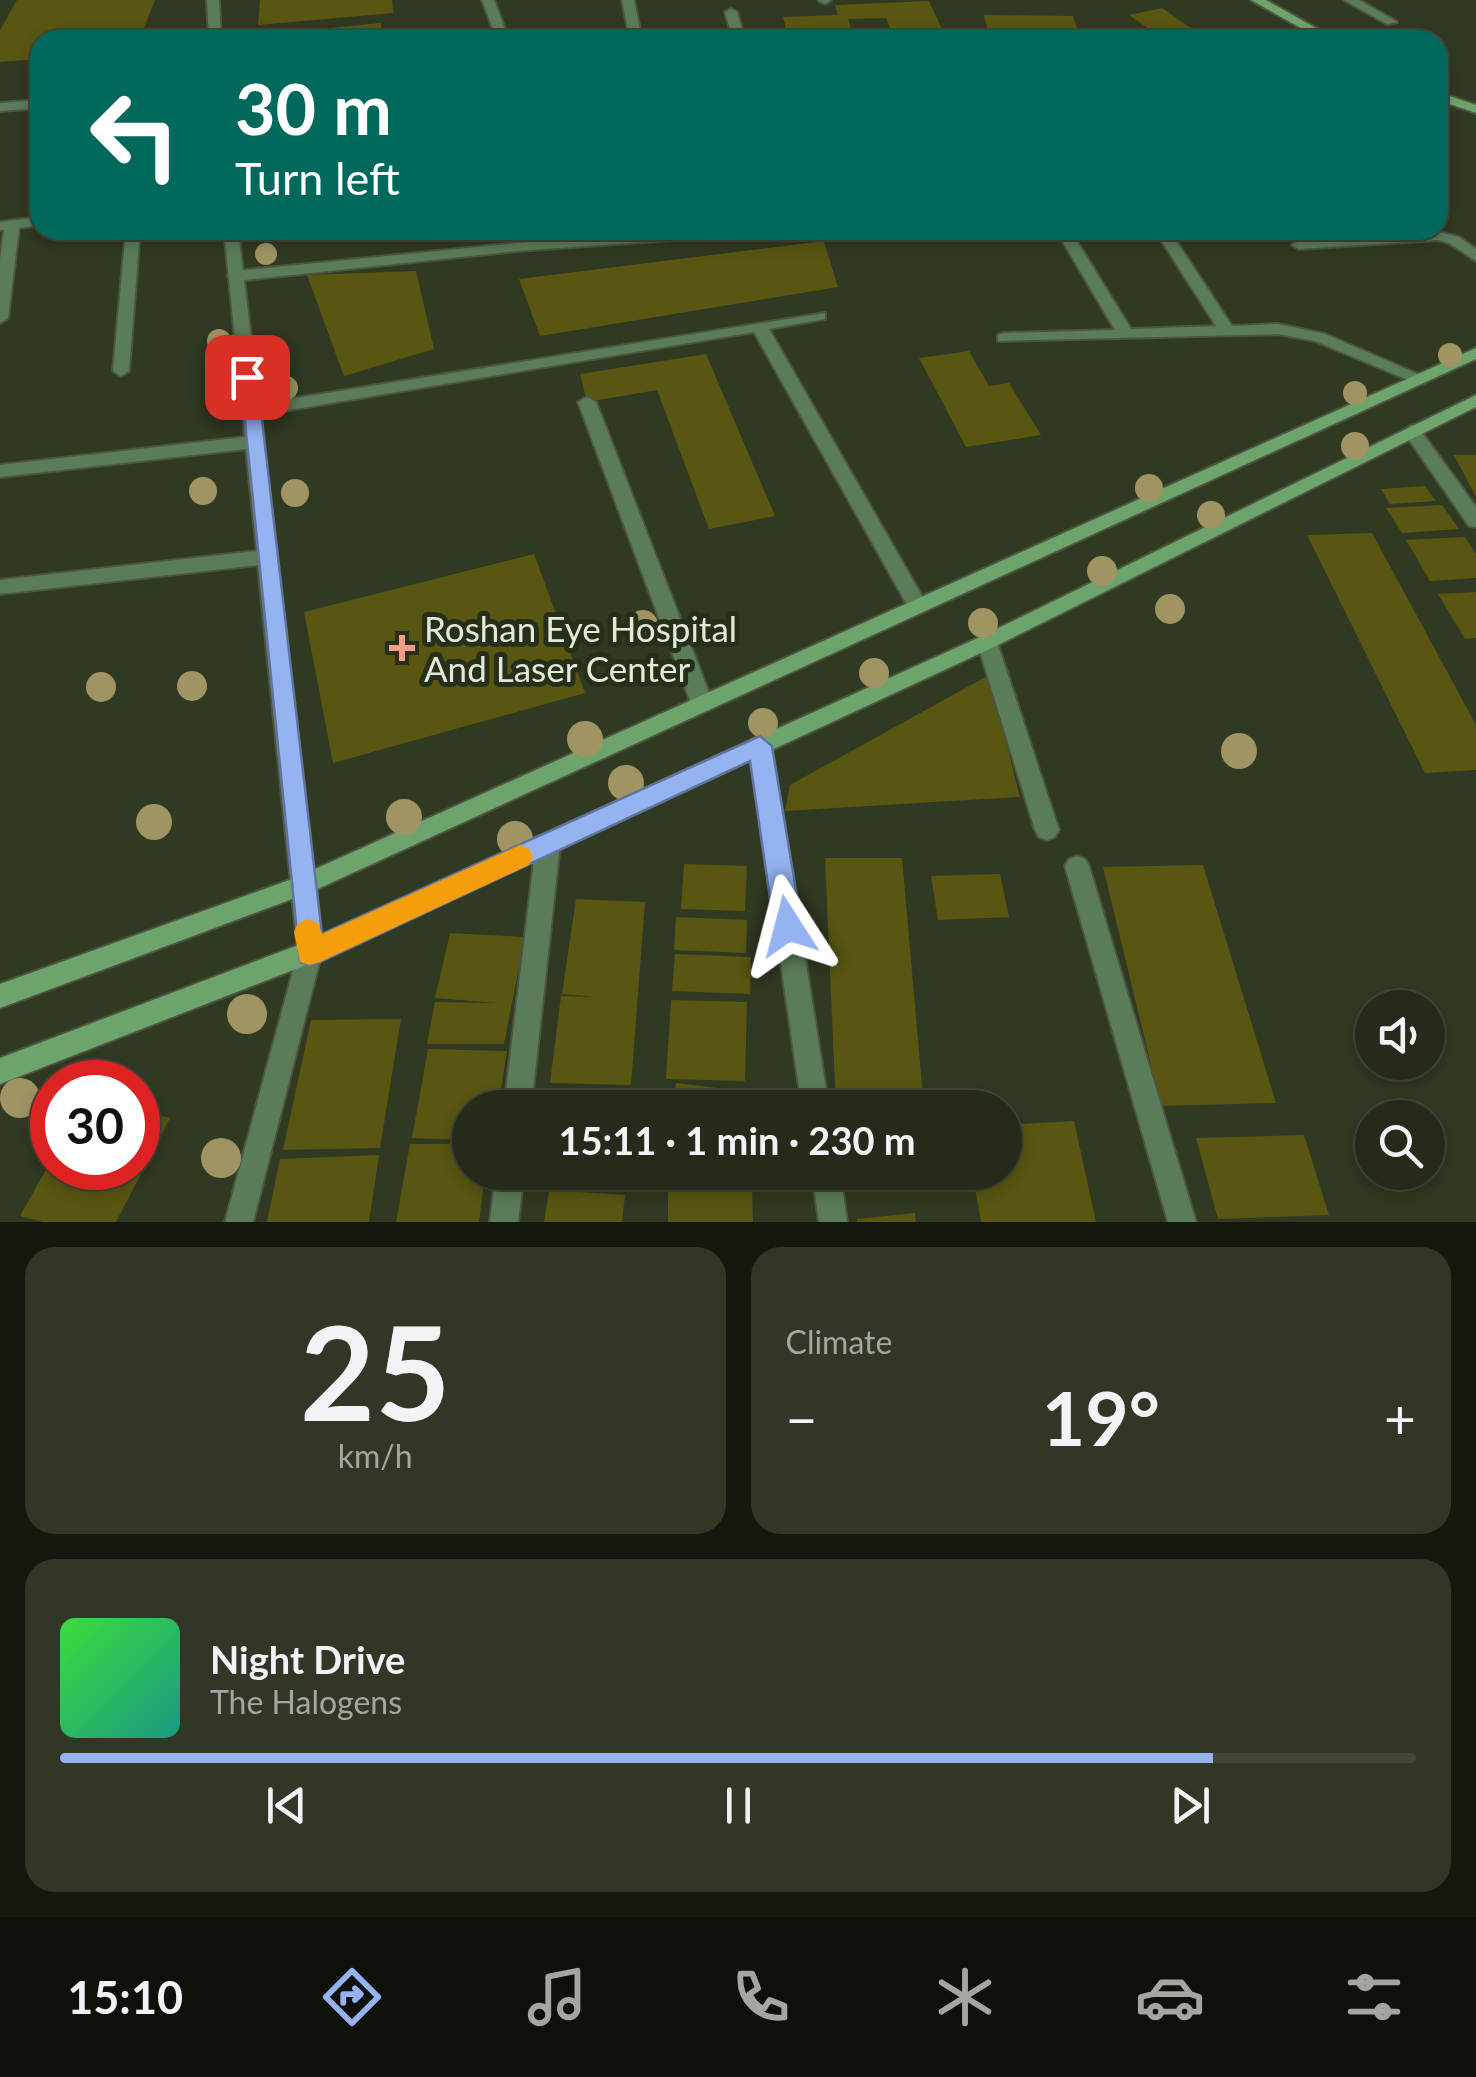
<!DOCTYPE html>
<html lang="en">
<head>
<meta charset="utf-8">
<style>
	:root { --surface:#242b1a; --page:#303727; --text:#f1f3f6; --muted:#a3a7a2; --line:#414739; --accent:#95b2f1 }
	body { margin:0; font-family:Lato,sans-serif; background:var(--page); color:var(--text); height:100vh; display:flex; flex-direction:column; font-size:38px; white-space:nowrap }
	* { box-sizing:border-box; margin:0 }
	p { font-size:32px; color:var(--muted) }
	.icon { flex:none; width:55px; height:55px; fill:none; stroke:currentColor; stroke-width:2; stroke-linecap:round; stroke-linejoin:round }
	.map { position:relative; height:1222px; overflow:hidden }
	.panel { display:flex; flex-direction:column; gap:25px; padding:25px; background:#14180e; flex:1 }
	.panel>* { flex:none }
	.banner { position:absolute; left:30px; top:30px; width:1418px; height:210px; border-radius:30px; box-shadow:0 5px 15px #0003,0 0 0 2px var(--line); background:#00695c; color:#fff; overflow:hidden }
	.controls { position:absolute; left:1355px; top:990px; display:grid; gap:20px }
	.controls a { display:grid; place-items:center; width:90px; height:90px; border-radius:50%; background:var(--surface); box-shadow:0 5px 15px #0003,0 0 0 2px var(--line); font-size:50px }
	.speed { position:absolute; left:30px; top:1060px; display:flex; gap:20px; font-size:50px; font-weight:700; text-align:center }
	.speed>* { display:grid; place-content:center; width:130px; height:130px; border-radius:50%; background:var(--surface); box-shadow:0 5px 15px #0003,0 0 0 2px var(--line); line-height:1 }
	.speed .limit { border:15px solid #d22; background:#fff; color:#111 }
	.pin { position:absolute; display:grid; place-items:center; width:85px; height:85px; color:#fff; margin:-42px; border-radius:20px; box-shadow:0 5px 15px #0006 }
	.me { position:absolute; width:110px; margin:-55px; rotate:351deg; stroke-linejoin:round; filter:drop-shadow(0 0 8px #0008) }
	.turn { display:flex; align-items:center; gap:35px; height:210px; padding:0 40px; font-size:45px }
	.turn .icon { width:130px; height:130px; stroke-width:2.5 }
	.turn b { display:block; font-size:70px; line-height:85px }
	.big { font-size:75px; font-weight:700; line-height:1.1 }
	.panel .tile { flex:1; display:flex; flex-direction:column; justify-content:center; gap:15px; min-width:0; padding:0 35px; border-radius:30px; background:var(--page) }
	.panel .dial { align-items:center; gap:0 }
	.dial b { font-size:130px; line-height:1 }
	.song { display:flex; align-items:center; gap:30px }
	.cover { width:120px; height:120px; border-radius:15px; background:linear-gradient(135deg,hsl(120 70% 55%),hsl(170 70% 35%)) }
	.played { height:10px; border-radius:5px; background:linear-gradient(90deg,var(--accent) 85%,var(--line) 85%) }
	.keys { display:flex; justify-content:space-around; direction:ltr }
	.heat { display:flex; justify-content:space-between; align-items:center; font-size:55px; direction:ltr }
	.panel .tiles { flex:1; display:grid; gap:25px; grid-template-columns:1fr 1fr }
	.tile:last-child { grid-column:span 2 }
	.trip { position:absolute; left:452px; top:1090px; width:570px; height:100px; border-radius:50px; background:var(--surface); box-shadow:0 5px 15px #0003,0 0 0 2px var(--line); font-weight:700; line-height:100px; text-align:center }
	.dock { display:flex; height:160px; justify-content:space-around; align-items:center; background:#0e110a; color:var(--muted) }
	.dock .icon { width:70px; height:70px }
	.dock .current { color:var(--accent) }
	.dock b { font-size:45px; color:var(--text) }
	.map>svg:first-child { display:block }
</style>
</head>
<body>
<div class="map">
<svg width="1476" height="1222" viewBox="0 0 1476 1222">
	<rect width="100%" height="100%" fill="#303922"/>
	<g fill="#595612">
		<path d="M17,0H155L139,40H40V59L0,62V30Z"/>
		<path d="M260,0H392L393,13L258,25Z"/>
		<path d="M929,1L947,40H895L886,18L848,19L855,40H789L783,17L838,15L835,5Z"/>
		<path d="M1162,8L1208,40H1122L1120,36L1158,35L1129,15Z"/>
		<path d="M984,15L1073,16L1081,40H990Z"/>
		<path d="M381,23L383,40H258L259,35Z"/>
		<path d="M824,241L838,287L540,336L519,279Z"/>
		<path d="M416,271L434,349L344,376L307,275Z"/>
		<path d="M969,351L989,386L1009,383L1041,435L966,447L919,358Z"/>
		<path d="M706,354L775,516L709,529L657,390L587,402L580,374Z"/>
		<path d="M1454,455H1476V497Z"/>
		<path d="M1425,486L1436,501L1390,504L1381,489Z"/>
		<path d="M1442,505L1459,529L1402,533L1386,508Z"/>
		<path d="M1372,533L1476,725V770L1425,773L1307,535Z"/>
		<path d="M1465,537L1476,554V578L1430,581L1406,540Z"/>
		<path d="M534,554L585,693L333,763L304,612Z"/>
		<path d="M1476,592V638L1465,639L1438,594Z"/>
		<path d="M989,675L1020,797L785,811L790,785Z"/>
		<path d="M825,858H902L924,1108H836Z"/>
		<path d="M684,864L747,866L745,911L681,909Z"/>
		<path d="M1203,865L1276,1103L1161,1106L1103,867Z"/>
		<path d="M1000,874L1009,917L938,920L931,876Z"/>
		<path d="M576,899L645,902L631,1085L550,1083L561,996L597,997L562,994Z"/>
		<path d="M676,917L747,920L746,953L674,950Z"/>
		<path d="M450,933L525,937L504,1044H427L435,1002L498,1003L435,998Z"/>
		<path d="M675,954L751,957L750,994L672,991Z"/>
		<path d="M671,1000L747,1002L745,1081L666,1079Z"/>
		<path d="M401,1019L380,1148L283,1150L311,1020Z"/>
		<path d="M428,1049L507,1051L498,1108H470V1140L412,1138Z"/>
		<path d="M676,1083L751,1092L749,1108H672Z"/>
		<path d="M556,1095L631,1096L630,1108H554Z"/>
		<path d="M138,1110L170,1118L116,1222H43L20,1216L52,1159V1168H138Z"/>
		<path d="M1074,1121L1096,1222H981L972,1172H1005V1125Z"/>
		<path d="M1304,1135L1329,1215L1218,1219L1196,1138Z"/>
		<path d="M410,1144H470V1172H485L479,1222H396Z"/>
		<path d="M379,1155L369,1222H267L280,1159Z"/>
		<path d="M547,1172H625L624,1181L546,1178Z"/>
		<path d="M663,1172H746L745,1184Z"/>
		<path d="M549,1190L625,1195L622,1222H544Z"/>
		<path d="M752,1190L753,1222H668V1192Z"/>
		<path d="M915,1213L916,1222H857V1219Z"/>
	</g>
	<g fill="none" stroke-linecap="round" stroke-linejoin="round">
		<g stroke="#4d5540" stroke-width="4">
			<g id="lane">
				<path d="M831,0L825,4L819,1V0Z"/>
				<path d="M731,9L737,12L745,40H733L725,12Z"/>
				<path d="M693,230H762L755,234L517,251L236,281L228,276L236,271L517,243Z"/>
				<path d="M587,397L596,402L713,703L710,709H694L691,703L578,402Z"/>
				<path d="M1412,425L1418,427L1476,507V527L1469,526L1403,431Z"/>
			</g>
		</g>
		<g stroke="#4d5540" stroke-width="4">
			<g id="street">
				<path d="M207,0H219L221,40H209Z"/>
				<path d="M482,0H494L509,40H497Z"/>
				<path d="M622,0H634L642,40H630Z"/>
				<path d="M1344,0H1359L1397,22L1387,24Z"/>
				<path d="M40,100V108L0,111V103Z"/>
				<path d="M40,217V225L19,228L8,318L0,323V259L4,230H0V222Z"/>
				<path d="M126,230H140L129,371L121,376L113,371Z"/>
				<path d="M224,230H238L259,404L825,313V319L769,329L927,605L917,612L910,610L754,332L260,415L322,952L253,1222H225L298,952L258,565L0,594V580L257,551L246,449L0,477V465L245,437Z"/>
				<path d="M1056,230H1070L1131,329L1216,326L1156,232L1169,230L1232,326L1278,324L1325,334L1427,378L1425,382H1413L1315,341L1278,334L998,341V335L1004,333L1115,330Z"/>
				<path d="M1438,232L1459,237L1476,249V261L1449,243L1438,240L1299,249L1292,245L1299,241Z"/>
				<path d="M987,634L994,637L997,642L1059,830L1055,837L1047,840L1039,837L1035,830L977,642L980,637Z"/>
				<path d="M760,736L768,739L771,745L829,1108H802L749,745L752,739Z"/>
				<path d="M548,834L556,837L560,844L531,1108H504L536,844L540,837Z"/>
				<path d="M1077,856L1085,859L1089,866L1196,1222H1168L1065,866L1069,859Z"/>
				<path d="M496,1172H524L518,1222H490Z"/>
				<path d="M812,1172H840L847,1222H819Z"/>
			</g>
		</g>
		<g stroke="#4d5540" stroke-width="4">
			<g id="secondary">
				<path d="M1251,0H1266L1337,40H1322Z"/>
				<path d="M1438,92L1476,105V113L1438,100Z"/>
				<path d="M1476,348V359L311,892L0,1008V984L295,878Z"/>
				<path d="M1476,395V407L994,647L319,960L0,1084V1058L301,944L980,637Z"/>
			</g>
		</g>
		<use href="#lane" fill="#5a7c59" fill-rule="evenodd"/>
		<use href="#street" fill="#5a7c59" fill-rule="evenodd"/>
		<use href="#secondary" fill="#6da46c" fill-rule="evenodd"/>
	</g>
	<g fill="#a09463">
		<circle cx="266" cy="254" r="11"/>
		<circle cx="219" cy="341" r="12"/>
		<circle cx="1450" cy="355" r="12"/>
		<circle cx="286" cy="388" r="12"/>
		<circle cx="1355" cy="393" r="12"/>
		<circle cx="1355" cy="446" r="14"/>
		<circle cx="1149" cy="488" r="14"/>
		<circle cx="203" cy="491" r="14"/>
		<circle cx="295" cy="493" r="14"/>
		<circle cx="1211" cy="515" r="14"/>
		<circle cx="1102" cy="571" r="15"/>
		<circle cx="1170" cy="609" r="15"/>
		<circle cx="983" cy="623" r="15"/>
		<circle cx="643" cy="625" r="15"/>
		<circle cx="874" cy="673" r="15"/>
		<circle cx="192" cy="686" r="15"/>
		<circle cx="101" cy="687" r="15"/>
		<circle cx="763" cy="723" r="15"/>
		<circle cx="585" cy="739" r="18"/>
		<circle cx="1239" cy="751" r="18"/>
		<circle cx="626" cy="783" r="18"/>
		<circle cx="404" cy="817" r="18"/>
		<circle cx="154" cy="822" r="18"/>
		<circle cx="515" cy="839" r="18"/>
		<circle cx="247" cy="1014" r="20"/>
		<circle cx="20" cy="1098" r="20"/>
		<circle cx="221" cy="1158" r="20"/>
	</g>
	<path fill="#95b2f1" stroke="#61749d" stroke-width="2.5" d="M240,373L257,377L322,934L760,736L772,746L802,926L798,935L788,939L778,935L774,926L750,761L320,962L310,965L300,962Z"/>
	<path fill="#f59e0b" d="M520,845L529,849L533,857L529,865L320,962L310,965L300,962L294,932L298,923L308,919L318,923L322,934Z"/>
	<path fill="#f49e89" stroke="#262f18" stroke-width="4" d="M397 633h10v10h10v10h-10v10h-10v-10h-10v-10h10z"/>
	<g text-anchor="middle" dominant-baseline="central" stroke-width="10" stroke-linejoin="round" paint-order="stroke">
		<g font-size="35" fill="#e3eadb" stroke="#262f18" text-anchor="start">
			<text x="424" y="628">Roshan Eye Hospital<tspan x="424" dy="40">And Laser Center</tspan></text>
		</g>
	</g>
</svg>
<div class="controls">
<a><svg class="icon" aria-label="sound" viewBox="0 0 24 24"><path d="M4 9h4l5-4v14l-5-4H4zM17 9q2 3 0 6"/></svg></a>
<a><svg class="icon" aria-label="search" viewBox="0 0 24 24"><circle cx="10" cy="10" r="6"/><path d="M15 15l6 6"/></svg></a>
</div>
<div class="speed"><div class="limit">30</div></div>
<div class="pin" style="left:247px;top:377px;background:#d93025"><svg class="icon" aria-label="arrive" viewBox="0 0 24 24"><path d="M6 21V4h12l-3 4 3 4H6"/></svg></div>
<svg class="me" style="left:788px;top:926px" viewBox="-20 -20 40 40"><path d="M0-17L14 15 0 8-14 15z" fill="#95b2f1" stroke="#fff" stroke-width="4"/></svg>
<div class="trip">15:11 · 1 min · 230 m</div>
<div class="banner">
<div class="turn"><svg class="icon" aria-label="left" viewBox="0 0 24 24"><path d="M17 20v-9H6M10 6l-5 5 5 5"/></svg><div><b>30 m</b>Turn left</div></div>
</div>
</div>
<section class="panel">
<div class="tiles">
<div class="tile dial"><b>25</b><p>km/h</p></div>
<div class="tile"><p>Climate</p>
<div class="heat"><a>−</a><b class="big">19°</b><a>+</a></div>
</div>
<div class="tile">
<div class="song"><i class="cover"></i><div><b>Night Drive</b><p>The Halogens</p></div></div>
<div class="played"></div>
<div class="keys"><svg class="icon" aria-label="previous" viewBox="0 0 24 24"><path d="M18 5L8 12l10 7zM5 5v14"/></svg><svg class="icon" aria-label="pause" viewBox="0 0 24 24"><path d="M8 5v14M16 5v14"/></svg><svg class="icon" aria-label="next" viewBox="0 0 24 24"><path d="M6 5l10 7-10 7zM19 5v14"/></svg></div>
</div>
</div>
</section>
<nav class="dock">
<b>15:10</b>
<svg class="icon current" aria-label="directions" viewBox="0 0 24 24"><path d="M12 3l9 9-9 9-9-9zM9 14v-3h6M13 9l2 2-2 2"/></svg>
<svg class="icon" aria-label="music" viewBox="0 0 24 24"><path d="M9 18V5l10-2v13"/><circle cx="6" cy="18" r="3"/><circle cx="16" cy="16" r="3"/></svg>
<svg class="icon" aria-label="phone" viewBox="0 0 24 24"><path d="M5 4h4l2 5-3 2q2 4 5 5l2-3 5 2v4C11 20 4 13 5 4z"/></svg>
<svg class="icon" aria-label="climate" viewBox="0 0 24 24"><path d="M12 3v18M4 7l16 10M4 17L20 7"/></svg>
<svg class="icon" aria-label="car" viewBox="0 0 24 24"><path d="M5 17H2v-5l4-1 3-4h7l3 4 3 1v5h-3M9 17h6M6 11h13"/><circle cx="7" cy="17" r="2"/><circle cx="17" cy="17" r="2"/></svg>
<svg class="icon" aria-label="filters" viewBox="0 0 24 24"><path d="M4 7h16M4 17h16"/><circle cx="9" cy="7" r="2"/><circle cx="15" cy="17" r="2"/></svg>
</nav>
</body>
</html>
